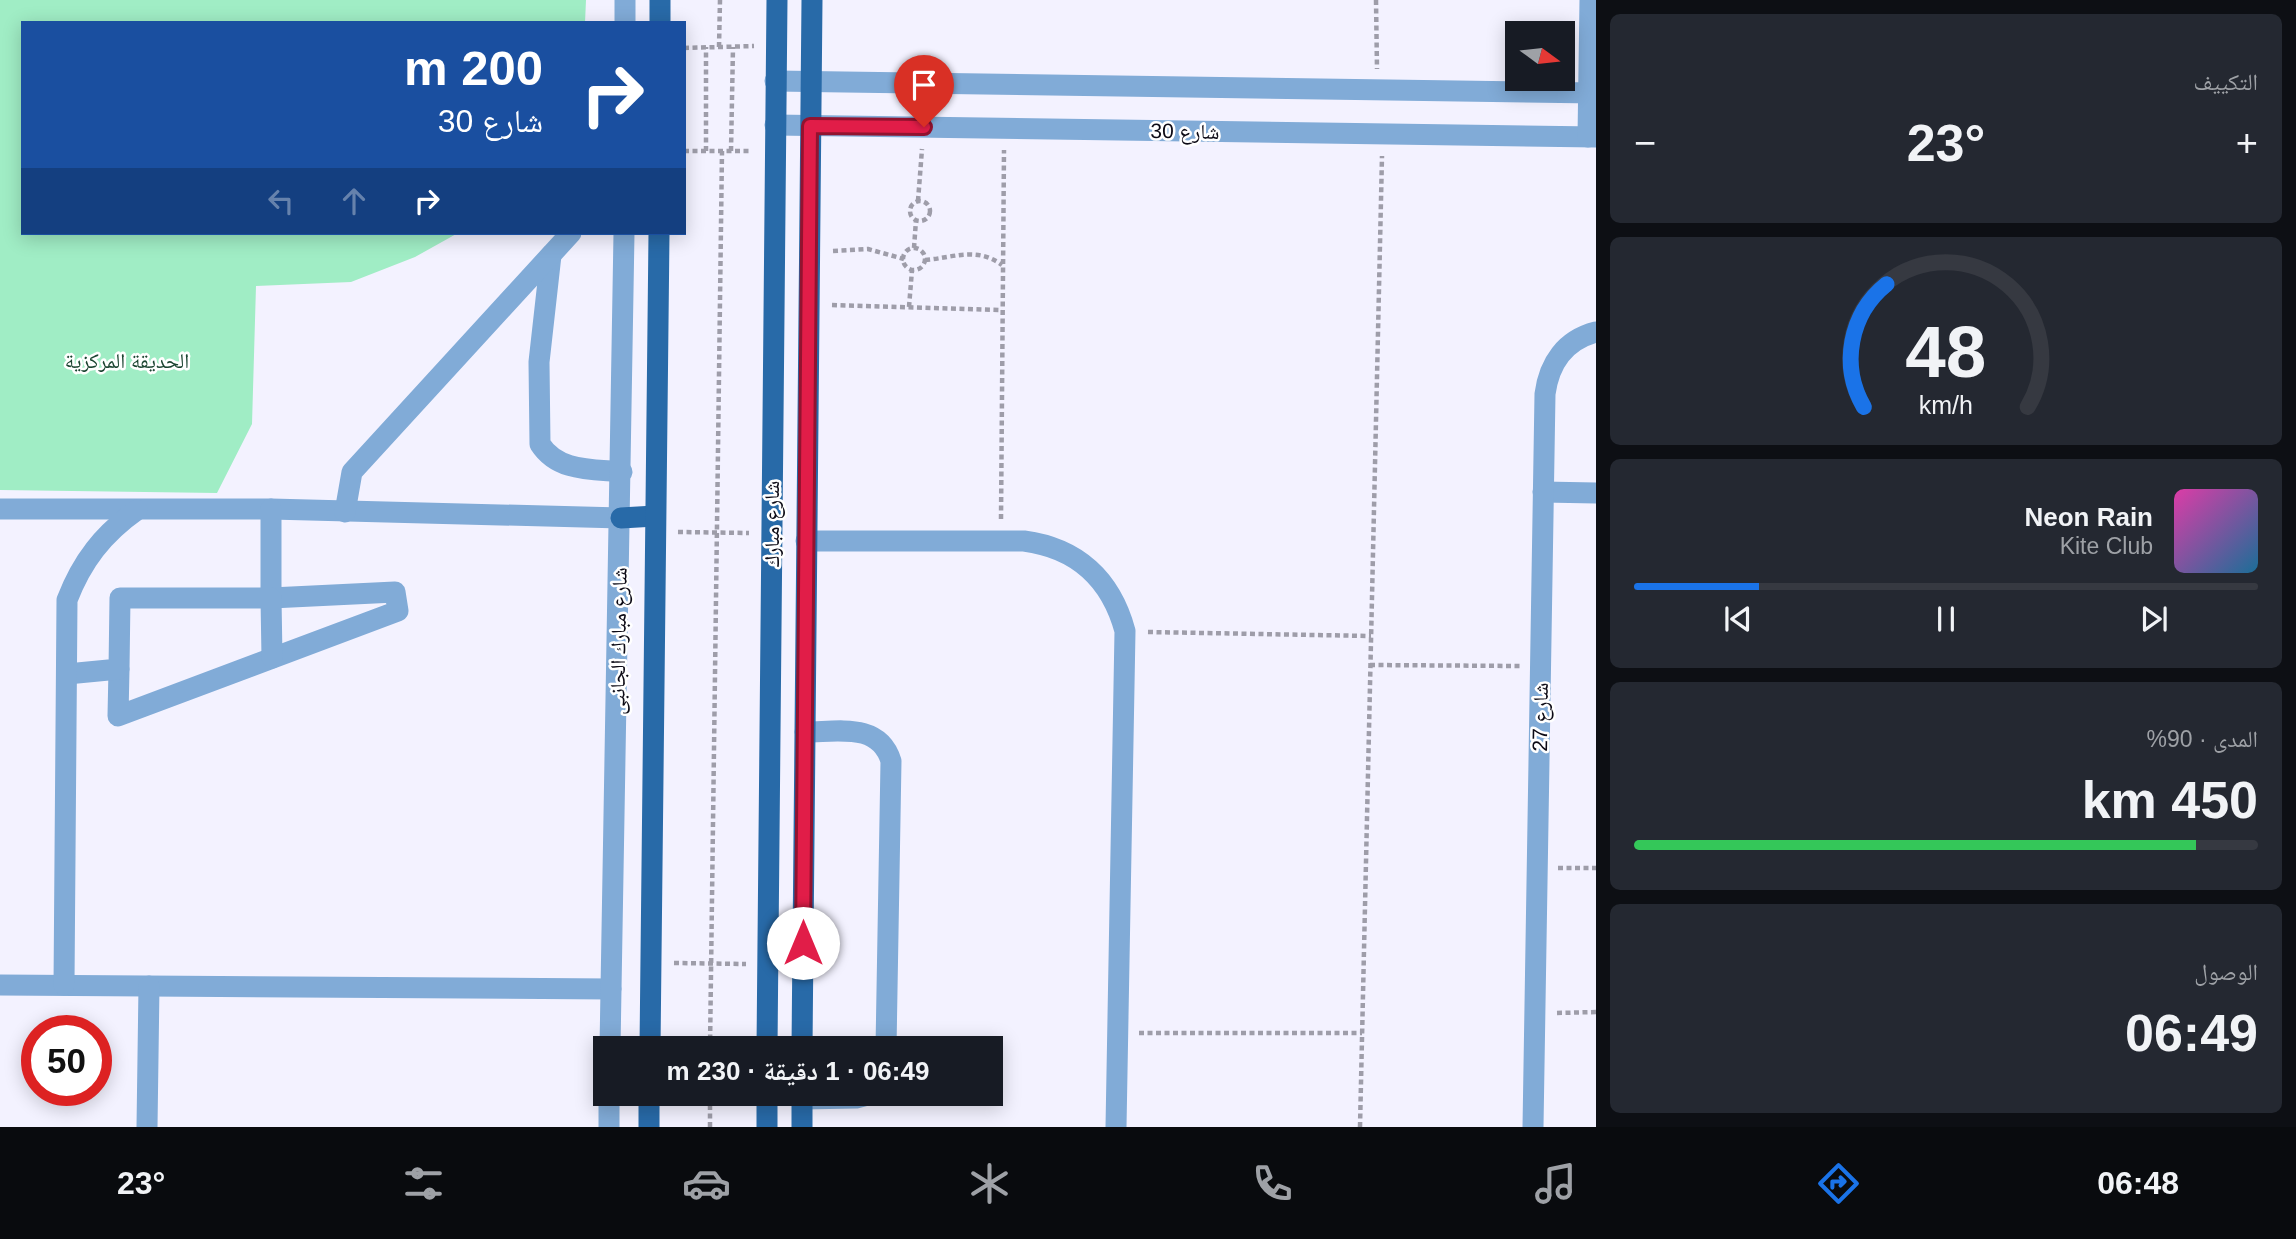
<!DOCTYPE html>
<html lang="ar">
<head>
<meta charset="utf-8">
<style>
	:root { --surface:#171b24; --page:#242831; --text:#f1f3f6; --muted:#9ea1a6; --line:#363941; --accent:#1a73e8 }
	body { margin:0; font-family:Helvetica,"Noto Naskh Arabic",sans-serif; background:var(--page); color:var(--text); direction:rtl; height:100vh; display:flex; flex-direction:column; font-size:26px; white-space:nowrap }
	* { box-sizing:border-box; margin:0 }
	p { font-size:23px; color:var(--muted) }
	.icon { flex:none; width:38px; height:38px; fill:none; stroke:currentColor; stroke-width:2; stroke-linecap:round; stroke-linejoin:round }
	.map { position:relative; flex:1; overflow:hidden; direction:ltr }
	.drawer { display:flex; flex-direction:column; gap:14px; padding:14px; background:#0d0f14; width:700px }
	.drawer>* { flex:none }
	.guide { position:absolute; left:21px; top:21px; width:665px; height:214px; border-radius:0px; box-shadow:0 4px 18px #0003; direction:rtl; background:#1a4fa0; color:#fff; overflow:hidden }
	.needle { width:46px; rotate:105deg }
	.buttons { position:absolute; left:1505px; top:21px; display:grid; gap:14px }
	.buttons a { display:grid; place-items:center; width:70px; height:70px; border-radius:0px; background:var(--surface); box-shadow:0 4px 18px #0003; font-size:35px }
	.speed { position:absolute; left:21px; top:1015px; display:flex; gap:14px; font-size:35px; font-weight:700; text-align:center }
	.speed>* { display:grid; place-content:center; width:91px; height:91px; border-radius:50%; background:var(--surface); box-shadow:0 4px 18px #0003; line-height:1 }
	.speed .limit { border:10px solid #d22; background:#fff; color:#111 }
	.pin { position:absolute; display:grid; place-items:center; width:60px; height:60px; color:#fff; margin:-72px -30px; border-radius:50% 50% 50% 0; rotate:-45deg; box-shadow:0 0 7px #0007 }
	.pin .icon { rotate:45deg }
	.me { position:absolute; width:77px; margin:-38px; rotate:0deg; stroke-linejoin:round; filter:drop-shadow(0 0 5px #0008) }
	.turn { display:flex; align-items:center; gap:24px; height:147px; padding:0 28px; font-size:32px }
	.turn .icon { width:91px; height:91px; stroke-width:2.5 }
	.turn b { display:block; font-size:49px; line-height:60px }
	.lanes { display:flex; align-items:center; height:66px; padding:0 28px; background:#0003; justify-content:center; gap:35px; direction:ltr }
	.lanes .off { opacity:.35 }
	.big { font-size:52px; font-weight:700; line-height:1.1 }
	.drawer .widget { flex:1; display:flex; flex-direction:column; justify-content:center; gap:10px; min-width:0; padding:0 24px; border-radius:10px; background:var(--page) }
	.drawer .dial { align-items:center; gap:0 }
	.dial svg { height:182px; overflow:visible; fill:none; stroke:var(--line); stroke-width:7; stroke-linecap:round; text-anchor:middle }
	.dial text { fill:var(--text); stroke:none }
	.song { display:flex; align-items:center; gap:21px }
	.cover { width:84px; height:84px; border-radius:10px; background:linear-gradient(135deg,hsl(320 70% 55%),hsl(200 70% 35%)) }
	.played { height:7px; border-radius:4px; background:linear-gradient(90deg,var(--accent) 20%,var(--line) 20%) }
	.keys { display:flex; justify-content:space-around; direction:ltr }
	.heat { display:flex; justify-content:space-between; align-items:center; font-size:38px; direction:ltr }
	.charge { height:10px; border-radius:5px; background:linear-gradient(90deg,#34c759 90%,var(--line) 0) }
	.trip { position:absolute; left:593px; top:1036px; width:410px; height:70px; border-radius:0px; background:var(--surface); box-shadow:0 4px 18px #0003; font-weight:700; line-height:70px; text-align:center; direction:rtl }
	.tabs { display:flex; height:112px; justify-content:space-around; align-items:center; background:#090b0e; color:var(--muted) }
	.tabs .icon { width:49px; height:49px }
	.tabs .current { color:var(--accent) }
	.tabs b { font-size:32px; color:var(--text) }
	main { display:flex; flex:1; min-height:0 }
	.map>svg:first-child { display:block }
</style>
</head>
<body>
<main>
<section class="drawer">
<div class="widget"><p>التكييف</p>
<div class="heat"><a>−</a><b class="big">23°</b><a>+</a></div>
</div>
<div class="widget dial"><svg viewBox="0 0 100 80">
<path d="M14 69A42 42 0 1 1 86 69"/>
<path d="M14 69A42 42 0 0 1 24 15" stroke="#1a73e8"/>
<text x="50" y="56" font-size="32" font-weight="700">48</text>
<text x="50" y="72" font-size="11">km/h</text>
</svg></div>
<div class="widget">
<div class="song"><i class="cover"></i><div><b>Neon Rain</b><p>Kite Club</p></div></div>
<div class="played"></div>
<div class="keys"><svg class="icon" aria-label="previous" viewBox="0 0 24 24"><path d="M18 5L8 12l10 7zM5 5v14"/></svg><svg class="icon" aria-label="pause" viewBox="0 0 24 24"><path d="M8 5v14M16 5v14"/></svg><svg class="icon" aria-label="next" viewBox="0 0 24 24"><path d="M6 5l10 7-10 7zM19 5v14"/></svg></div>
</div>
<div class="widget"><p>المدى · 90%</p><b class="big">450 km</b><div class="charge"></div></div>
<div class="widget"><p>الوصول</p><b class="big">06:49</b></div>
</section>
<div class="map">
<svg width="1596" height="1127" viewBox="0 0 1596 1127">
	<rect width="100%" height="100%" fill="#f3f2ff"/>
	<path fill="#a0edc5" d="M0,0H586L585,23H23V233H458L415,257L351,282L256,286L252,424L217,493L0,490Z"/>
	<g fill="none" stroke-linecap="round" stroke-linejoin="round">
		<g stroke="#9e9da9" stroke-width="4.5" stroke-dasharray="5 3.5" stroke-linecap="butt">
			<path d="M1376,0L1377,69"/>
			<path d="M719,47L720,0"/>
			<path d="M684,48L754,46"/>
			<path d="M684,151H752"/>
			<path d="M706,151V47"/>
			<path d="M731,151L733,47"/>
			<path d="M918,201L922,149"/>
			<circle cx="920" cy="211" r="10"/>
			<path d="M914,248L916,220"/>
			<circle cx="914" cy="259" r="11"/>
			<path d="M833,251L868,249L904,259"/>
			<path d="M925,260C953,258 976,246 1002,265"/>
			<path d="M832,305L1002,310"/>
			<path d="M909,307L912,270"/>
			<path d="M1001,519L1004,150"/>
			<path d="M678,532L749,533"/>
			<path d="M1148,632L1371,636"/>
			<path d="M1370,665L1520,666"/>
			<path d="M1558,868H1596"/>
			<path d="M674,963L746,964"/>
			<path d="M1557,1013L1596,1012"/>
			<path d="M1139,1033H1362"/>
			<path d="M710,1048L722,151"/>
			<path d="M710,1127V1094"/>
			<path d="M1360,1127L1382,156"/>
		</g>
		<g stroke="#81abd7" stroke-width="21">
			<path d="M625,23V0"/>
			<path d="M775,81L1596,93"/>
			<path d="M775,125L1596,137"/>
			<path d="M1588,137L1590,0"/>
			<path d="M551,255L539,362L540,444C558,472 592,469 622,472"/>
			<path d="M1543,492L1596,493"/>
			<path d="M0,509H271L621,518"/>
			<path d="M345,512L352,472L571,233"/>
			<path d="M806,541H1024C1077,548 1111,579 1125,631L1116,1127"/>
			<path d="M119,669L118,716L398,611L395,592L271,598V509"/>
			<path d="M67,674L119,669L120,598H271L272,658"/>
			<path d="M805,732C838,732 879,722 891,761L886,1048"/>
			<path d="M0,985L611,989"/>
			<path d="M64,985L67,600C82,561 103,534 137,510"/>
			<path d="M610,1048L624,233"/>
			<path d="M802,1099L856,1098L871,1094"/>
			<path d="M147,1127L149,986"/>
			<path d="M609,1127V1094"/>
			<path d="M1533,1127L1545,394C1549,363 1565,340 1596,332"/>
		</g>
		<g stroke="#286aa8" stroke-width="21">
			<path d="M660,23V0"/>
			<path d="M621,518L655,516"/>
			<path d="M650,1048L659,233"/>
			<path d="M767,1048L777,0"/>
			<path d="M802,1048L812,0"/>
			<path d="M649,1127V1094"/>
			<path d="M767,1127V1094"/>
			<path d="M802,1127V1094"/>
		</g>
	</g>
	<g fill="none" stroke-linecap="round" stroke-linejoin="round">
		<g stroke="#92132f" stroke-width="18">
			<path id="route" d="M803,943L810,126L924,127"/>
		</g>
		<use href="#route" stroke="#e11d48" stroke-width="12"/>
	</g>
	<g text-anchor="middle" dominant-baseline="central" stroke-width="5" stroke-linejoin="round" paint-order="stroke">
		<g font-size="21" fill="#0c0a15" stroke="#fff">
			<text transform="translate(1185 131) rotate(1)">شارع 30</text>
			<text transform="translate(771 524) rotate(-90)">شارع مبارك</text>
			<text transform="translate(618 641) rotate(-89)">شارع مبارك الجانبى</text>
			<text transform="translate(1540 717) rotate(-89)">شارع 27</text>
		</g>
		<g font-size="21" fill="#1b4531" stroke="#fff">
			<text x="127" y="360">الحديقة المركزية</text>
		</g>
	</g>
</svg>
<div class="buttons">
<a><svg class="needle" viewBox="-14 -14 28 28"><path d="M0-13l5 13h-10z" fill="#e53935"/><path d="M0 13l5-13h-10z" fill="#9ea1a6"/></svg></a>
</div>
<div class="speed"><div class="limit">50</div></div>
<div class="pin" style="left:924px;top:127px;background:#d93025"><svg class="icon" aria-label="arrive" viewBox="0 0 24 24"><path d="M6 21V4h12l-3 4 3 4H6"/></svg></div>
<svg class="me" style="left:803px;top:943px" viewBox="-20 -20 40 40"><circle r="19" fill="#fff"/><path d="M0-13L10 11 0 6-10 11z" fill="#e11d48"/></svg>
<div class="trip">06:49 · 1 دقيقة · 230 m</div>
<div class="guide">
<div class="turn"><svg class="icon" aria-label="right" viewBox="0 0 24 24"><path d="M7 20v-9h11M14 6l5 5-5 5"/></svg><div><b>200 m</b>شارع 30</div></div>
<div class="lanes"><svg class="icon off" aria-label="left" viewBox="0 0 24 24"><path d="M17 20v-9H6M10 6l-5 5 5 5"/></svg><svg class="icon off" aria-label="ahead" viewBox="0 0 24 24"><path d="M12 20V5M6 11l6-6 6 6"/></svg><svg class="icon" aria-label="right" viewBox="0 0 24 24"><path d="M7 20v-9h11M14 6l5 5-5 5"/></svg></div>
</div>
</div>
</main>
<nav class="tabs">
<b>06:48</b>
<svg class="icon current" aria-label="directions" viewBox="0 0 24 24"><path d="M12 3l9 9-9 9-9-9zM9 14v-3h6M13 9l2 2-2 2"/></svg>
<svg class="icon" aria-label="music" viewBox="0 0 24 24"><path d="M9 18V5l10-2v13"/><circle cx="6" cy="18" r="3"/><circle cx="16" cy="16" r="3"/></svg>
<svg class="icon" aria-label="phone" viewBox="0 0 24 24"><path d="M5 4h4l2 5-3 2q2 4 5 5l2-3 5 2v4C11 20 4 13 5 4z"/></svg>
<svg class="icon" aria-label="climate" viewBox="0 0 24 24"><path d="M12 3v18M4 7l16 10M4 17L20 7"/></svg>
<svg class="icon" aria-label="car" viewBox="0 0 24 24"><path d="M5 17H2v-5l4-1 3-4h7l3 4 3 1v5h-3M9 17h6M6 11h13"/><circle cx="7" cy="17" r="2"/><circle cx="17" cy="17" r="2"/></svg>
<svg class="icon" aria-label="filters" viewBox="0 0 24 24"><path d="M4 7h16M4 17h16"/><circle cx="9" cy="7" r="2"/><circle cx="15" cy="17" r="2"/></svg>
<b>23°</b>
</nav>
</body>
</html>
